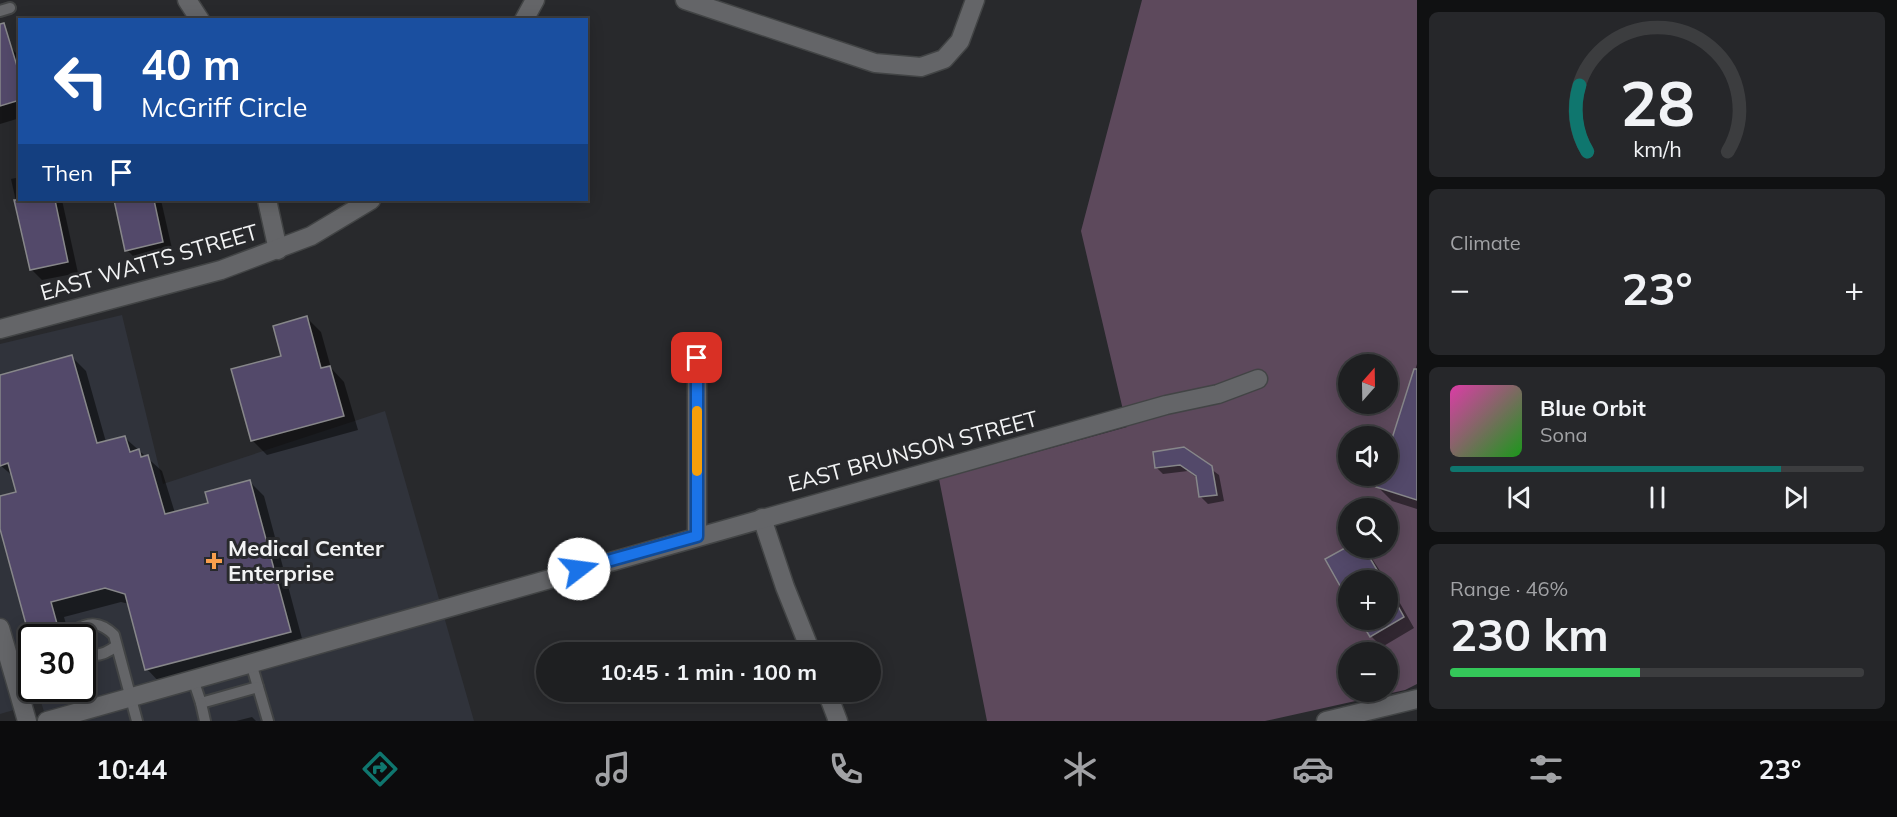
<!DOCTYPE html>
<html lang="en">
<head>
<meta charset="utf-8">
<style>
	:root { --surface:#1e1f21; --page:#26272a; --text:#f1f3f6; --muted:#a1a2a5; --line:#3c3d3f; --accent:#0f766e }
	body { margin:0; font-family:Mulish,sans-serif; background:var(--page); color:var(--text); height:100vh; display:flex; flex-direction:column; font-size:22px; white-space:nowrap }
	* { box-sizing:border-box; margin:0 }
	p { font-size:20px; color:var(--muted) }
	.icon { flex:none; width:33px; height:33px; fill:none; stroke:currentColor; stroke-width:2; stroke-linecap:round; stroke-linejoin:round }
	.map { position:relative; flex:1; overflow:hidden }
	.sheet { display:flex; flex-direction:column; gap:12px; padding:12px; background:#101112; width:480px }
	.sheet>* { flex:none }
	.hud { position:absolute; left:18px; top:18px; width:570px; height:183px; border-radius:0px; box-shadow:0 3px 15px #0003,0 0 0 2px var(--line); background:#1a4fa0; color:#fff; overflow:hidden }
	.needle { width:39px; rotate:20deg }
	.tools { position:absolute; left:1338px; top:354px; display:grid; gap:12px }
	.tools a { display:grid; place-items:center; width:60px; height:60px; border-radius:50%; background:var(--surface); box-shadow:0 3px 15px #0003,0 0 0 2px var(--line); font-size:30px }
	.speed { position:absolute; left:18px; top:624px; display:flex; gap:12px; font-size:30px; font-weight:700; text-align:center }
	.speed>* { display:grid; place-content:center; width:78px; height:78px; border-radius:50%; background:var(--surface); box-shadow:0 3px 15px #0003,0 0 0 2px var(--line); line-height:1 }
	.speed .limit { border:3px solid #111; border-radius:9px; background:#fff; color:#111 }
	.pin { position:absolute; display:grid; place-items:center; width:51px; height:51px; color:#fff; margin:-26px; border-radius:12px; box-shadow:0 3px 9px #0006 }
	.me { position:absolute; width:66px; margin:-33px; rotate:75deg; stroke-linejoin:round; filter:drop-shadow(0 0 4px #0008) }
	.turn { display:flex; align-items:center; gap:21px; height:126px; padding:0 24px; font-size:27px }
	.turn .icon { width:78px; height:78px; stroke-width:2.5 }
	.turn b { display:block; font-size:42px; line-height:51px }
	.then { display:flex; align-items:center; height:57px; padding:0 24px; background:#0003; gap:12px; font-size:22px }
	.big { font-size:45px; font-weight:700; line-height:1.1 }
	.sheet .widget { flex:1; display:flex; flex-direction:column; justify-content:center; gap:9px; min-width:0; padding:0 21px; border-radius:9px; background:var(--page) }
	.sheet .dial { align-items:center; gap:0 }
	.dial svg { height:156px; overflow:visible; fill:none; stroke:var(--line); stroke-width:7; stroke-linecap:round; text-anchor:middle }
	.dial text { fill:var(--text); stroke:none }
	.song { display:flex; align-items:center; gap:18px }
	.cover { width:72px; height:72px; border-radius:9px; background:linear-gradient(135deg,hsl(320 70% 55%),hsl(120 70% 35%)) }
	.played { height:6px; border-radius:3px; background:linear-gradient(90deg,var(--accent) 80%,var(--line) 80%) }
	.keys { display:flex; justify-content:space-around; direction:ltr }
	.heat { display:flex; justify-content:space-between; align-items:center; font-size:33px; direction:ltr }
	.charge { height:9px; border-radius:4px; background:linear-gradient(90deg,#34c759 46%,var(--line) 0) }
	.trip { position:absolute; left:536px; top:642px; width:345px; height:60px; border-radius:30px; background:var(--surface); box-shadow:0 3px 15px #0003,0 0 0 2px var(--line); font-weight:700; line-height:60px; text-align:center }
	.tabs { display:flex; height:96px; justify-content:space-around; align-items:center; background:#0c0c0d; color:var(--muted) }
	.tabs .icon { width:42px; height:42px }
	.tabs .current { color:var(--accent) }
	.tabs b { font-size:27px; color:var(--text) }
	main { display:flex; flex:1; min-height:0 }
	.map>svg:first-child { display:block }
</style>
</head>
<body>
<main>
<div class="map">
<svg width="1417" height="721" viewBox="0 0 1417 721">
	<rect width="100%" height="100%" fill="#28292c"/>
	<path fill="#30333b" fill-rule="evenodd" d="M122,315L163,484L385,411L474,721H47L41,702L0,714V344ZM32,638H82V688H32Z"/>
	<path fill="#5d495c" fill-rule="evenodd" d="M1142,0H1417V684L1405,690L1265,721H987L939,479L1127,427L1081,231ZM1348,364H1388V404H1348ZM1348,436H1388V476H1348ZM1348,508H1388V548H1348ZM1348,580H1388V620H1348ZM1348,652H1388V692H1348Z"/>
	<g fill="#0007">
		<path d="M10,47L20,57V118L0,124V50Z"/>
		<path d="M20,177V200H62L78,273L42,280L31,269L11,179Z"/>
		<path d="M116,200H161L173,253L138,261L127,250Z"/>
		<path d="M307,318L321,332L331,368L344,382L358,430L267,455L252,440L283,357Z"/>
		<path d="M72,357L86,371L106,442L124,437L162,471L175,513L210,504L250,482L264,496L304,646L161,684L147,669L129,604L121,602L64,617L70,638H32L0,524V497L18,493L14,477L0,465V377Z"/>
		<path d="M1417,364V509L1392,501L1378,487L1381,476H1388V456Z"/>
		<path d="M1183,448L1219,475L1224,501L1208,504L1201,497L1197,478L1188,471L1163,474L1156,467Z"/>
		<path d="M1348,547L1365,548L1386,580H1348V597L1327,559Z"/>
		<path d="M1388,582L1414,628L1382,647L1371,636L1361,620H1388Z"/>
		<path d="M252,717L256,721H236Z"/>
	</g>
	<g fill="#53496a" stroke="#87878a" stroke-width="1.5">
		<path d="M4,23L20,76V100L0,106V24Z"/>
		<path d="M14,200H55L68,262L30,270Z"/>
		<path d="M114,200H154L163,242L125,251Z"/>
		<path d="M307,316L321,368L330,366L344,416L251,441L231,369L281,356L273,326Z"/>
		<path d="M72,355L97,443L125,436L130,452L139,449L141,457L148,455L165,514L208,503L205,492L250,480L291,632L145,670L125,594L105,588L51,602L59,631L30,639L0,529V496L16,492L8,463L0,466V375Z"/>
		<path d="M1414,369H1417V500L1376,487L1380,476H1388V451Z"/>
		<path d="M1184,447L1212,466L1217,495L1199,497L1196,476L1180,465L1155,468L1153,452Z"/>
		<path d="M1345,548H1364L1383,580H1348V600L1325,559Z"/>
		<path d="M1388,588L1404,617L1370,637L1360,620H1388Z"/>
	</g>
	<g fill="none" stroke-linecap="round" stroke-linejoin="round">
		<g stroke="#424445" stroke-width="14">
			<g id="lane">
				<path d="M0,11L10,8"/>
				<path d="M72,638L74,631C89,621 101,622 114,635L137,721"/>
				<path d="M82,652C94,658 106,654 116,646"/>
				<path d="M251,663L268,721"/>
				<path d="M193,679L201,703L258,687"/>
				<path d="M201,703L205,721"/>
			</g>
		</g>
		<g stroke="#424445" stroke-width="21">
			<g id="street">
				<path d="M187,0L200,20"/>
				<path d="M685,0L875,63L921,67L944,59L960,41L975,0"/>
				<path d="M524,20L535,0"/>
				<path d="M267,200L278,250"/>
				<path d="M0,329L221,270L311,236L371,200"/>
				<path d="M762,518L785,587L811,652"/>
				<path d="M697,536V359"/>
				<path d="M0,628L27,721"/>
				<path d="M827,692L838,721"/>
				<path d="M47,721L1166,405L1218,394L1258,379"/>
				<path d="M1326,721L1417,699"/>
			</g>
		</g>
		<use href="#lane" stroke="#646568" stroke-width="10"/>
		<use href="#street" stroke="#646568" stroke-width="18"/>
	</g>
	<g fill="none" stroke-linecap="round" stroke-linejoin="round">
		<g stroke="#114b97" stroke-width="15">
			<path id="route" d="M579,569L697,536V358"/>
		</g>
		<use href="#route" stroke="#1a73e8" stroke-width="10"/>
		<path stroke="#f59e0b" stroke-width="10" d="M697,411V471"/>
	</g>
	<path fill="#f99f4d" stroke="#28292c" stroke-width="2" d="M211 552h6v6h6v6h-6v6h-6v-6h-6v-6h6z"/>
	<g text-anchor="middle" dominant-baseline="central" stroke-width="6" stroke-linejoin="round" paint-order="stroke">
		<g font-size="22" fill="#f2f3f4" stroke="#28292c">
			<text transform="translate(149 262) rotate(-16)">EAST WATTS STREET</text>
			<text transform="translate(913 451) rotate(-15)">EAST BRUNSON STREET</text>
		</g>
		<g font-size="22" font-weight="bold" fill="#f2f3f4" stroke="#28292c" text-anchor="start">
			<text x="228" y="548">Medical Center<tspan x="228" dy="25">Enterprise</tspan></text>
		</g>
	</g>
</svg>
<div class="tools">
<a><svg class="needle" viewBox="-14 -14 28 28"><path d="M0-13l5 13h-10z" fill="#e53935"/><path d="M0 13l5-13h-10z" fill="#a1a2a5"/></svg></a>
<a><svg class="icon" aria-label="sound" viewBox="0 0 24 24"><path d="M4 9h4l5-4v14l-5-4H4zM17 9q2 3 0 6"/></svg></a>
<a><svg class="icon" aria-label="search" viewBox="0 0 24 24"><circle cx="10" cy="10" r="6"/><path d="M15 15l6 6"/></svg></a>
<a>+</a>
<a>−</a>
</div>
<div class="speed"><div class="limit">30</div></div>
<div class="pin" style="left:697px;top:358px;background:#d93025"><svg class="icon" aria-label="arrive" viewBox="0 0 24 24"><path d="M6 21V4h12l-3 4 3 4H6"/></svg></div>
<svg class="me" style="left:579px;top:569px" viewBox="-20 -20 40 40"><circle r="19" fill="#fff"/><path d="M0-13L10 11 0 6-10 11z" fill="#1a73e8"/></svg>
<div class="trip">10:45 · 1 min · 100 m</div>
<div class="hud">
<div class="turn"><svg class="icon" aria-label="left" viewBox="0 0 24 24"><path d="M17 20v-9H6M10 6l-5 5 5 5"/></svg><div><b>40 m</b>McGriff Circle</div></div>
<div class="then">Then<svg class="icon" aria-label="arrive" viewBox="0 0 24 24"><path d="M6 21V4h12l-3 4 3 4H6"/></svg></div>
</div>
</div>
<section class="sheet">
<div class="widget dial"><svg viewBox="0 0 100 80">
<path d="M14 69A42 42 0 1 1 86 69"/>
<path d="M14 69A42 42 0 0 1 10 35" stroke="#0f766e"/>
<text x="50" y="56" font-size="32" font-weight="700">28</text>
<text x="50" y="72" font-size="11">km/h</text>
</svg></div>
<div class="widget"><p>Climate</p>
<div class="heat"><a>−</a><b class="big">23°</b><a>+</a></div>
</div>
<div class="widget">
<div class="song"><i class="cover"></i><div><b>Blue Orbit</b><p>Sona</p></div></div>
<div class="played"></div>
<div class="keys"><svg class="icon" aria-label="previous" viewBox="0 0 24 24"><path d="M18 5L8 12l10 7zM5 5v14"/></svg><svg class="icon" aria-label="pause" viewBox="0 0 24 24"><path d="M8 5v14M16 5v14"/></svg><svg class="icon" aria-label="next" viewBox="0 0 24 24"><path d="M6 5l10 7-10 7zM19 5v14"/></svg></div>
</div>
<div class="widget"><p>Range · 46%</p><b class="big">230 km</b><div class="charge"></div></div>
</section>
</main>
<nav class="tabs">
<b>10:44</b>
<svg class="icon current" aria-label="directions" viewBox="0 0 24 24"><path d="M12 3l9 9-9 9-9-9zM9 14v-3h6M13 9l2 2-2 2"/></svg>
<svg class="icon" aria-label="music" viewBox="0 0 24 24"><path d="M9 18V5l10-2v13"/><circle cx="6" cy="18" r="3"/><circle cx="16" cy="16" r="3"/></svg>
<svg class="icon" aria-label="phone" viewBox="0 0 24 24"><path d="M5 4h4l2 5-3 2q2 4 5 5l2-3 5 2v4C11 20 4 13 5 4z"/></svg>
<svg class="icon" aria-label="climate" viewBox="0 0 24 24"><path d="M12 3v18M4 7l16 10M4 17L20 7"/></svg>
<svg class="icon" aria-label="car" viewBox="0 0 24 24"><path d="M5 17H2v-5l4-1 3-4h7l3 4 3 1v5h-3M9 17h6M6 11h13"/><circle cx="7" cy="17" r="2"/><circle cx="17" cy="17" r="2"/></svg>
<svg class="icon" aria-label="filters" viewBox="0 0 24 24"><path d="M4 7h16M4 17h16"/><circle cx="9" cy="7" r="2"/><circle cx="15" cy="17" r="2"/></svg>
<b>23°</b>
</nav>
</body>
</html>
